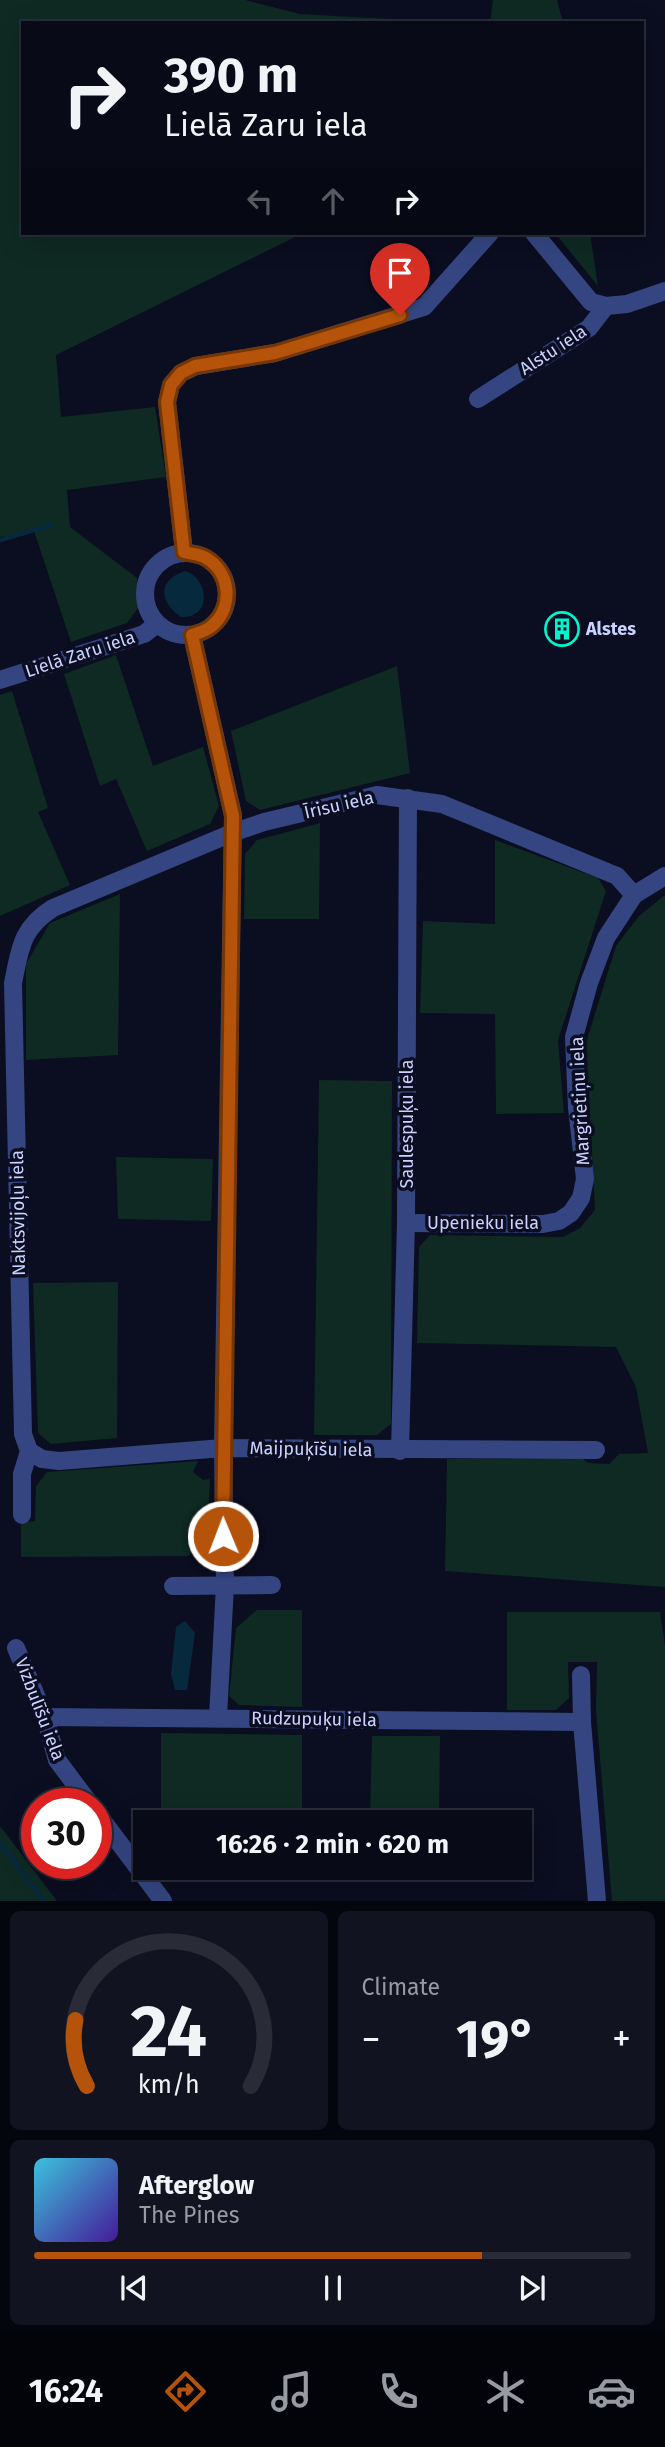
<!DOCTYPE html>
<html lang="en">
<head>
<meta charset="utf-8">
<style>
	:root { --surface:#080a18; --page:#111321; --text:#f1f3f6; --muted:#989aa2; --line:#292b37; --accent:#b45309 }
	body { margin:0; font-family:"Fira Sans",sans-serif; background:var(--page); color:var(--text); height:100vh; display:flex; flex-direction:column; font-size:26px; white-space:nowrap }
	* { box-sizing:border-box; margin:0 }
	p { font-size:23px; color:var(--muted) }
	.icon { flex:none; width:38px; height:38px; fill:none; stroke:currentColor; stroke-width:2; stroke-linecap:round; stroke-linejoin:round }
	.map { position:relative; height:1901px; overflow:hidden }
	.details { display:flex; flex-direction:column; gap:10px; padding:10px; background:#04060d; flex:1 }
	.details>* { flex:none }
	.guide { position:absolute; left:21px; top:21px; width:623px; height:214px; border-radius:0px; box-shadow:0 7px 28px #0002,0 0 0 2px var(--line); background:#080a18; color:var(--text); overflow:hidden }
	.speed { position:absolute; left:21px; top:1788px; display:flex; gap:14px; font-size:35px; font-weight:700; text-align:center }
	.speed>* { display:grid; place-content:center; width:91px; height:91px; border-radius:50%; background:var(--surface); box-shadow:0 7px 28px #0002,0 0 0 2px var(--line); line-height:1 }
	.speed .limit { border:10px solid #d22; background:#fff; color:#111 }
	.pin { position:absolute; display:grid; place-items:center; width:60px; height:60px; color:#fff; margin:-72px -30px; border-radius:50% 50% 50% 0; rotate:-45deg; box-shadow:0 0 7px #0007 }
	.pin .icon { rotate:45deg }
	.me { position:absolute; width:77px; margin:-38px; rotate:359deg; stroke-linejoin:round; filter:drop-shadow(0 0 5px #0008) }
	.turn { display:flex; align-items:center; gap:24px; height:147px; padding:0 28px; font-size:32px }
	.turn .icon { width:91px; height:91px; stroke-width:2.5 }
	.turn b { display:block; font-size:49px; line-height:60px }
	.lanes { display:flex; align-items:center; height:66px; padding:0 28px; background:#0003; justify-content:center; gap:35px; direction:ltr }
	.lanes .off { opacity:.35 }
	.big { font-size:52px; font-weight:700; line-height:1.1 }
	.details .tile { flex:1; display:flex; flex-direction:column; justify-content:center; gap:10px; min-width:0; padding:0 24px; border-radius:10px; background:var(--page) }
	.details .dial { align-items:center; gap:0 }
	.dial svg { height:182px; overflow:visible; fill:none; stroke:var(--line); stroke-width:7; stroke-linecap:round; text-anchor:middle }
	.dial text { fill:var(--text); stroke:none }
	.song { display:flex; align-items:center; gap:21px }
	.cover { width:84px; height:84px; border-radius:10px; background:linear-gradient(135deg,hsl(190 70% 55%),hsl(260 70% 35%)) }
	.played { height:7px; border-radius:4px; background:linear-gradient(90deg,var(--accent) 75%,var(--line) 75%) }
	.keys { display:flex; justify-content:space-around; direction:ltr }
	.heat { display:flex; justify-content:space-between; align-items:center; font-size:38px; direction:ltr }
	.details .tiles { flex:1; display:grid; gap:10px; grid-template-columns:1fr 1fr }
	.tile:last-child { grid-column:span 2 }
	.trip { position:absolute; left:133px; top:1810px; width:399px; height:70px; border-radius:0px; background:var(--surface); box-shadow:0 7px 28px #0002,0 0 0 2px var(--line); font-weight:700; line-height:70px; text-align:center }
	.menu { display:flex; height:112px; justify-content:space-around; align-items:center; background:#03040a; color:var(--muted) }
	.menu .icon { width:49px; height:49px }
	.menu .current { color:var(--accent) }
	.menu b { font-size:32px; color:var(--text) }
	.map>svg:first-child { display:block }
</style>
</head>
<body>
<div class="map">
<svg width="665" height="1901" viewBox="0 0 665 1901">
	<rect width="100%" height="100%" fill="#0b0d20"/>
	<g fill="#0e2a22">
		<path d="M0,0H245L300,14L407,20L415,23H23V233H303L56,355L61,417L155,407L166,477L67,490L70,527L137,578L138,608L127,623L71,642L34,531L0,537Z"/>
		<path d="M493,0H557L563,23H490Z"/>
		<path d="M555,233H590L598,286Z"/>
		<path d="M116,655L153,766L203,747L219,806L210,824L147,851L116,779L100,786L64,674Z"/>
		<path d="M397,666L410,773L260,810L246,801L231,731Z"/>
		<path d="M12,691L48,808L38,812L70,885L0,916V695Z"/>
		<path d="M320,823L319,919H244L245,854L257,840Z"/>
		<path d="M495,840L598,878L606,891L558,1040L564,1113L496,1114L495,1014L420,1013L423,921L495,924Z"/>
		<path d="M120,894L118,1055L26,1060V964L50,923Z"/>
		<path d="M665,895V1587L445,1571L447,1459L582,1458L588,1463L609,1464L619,1454L648,1453L636,1387L616,1347L417,1343L419,1247L430,1235L563,1237L580,1228L595,1210L586,1043L616,946L639,916Z"/>
		<path d="M319,1080L392,1081L391,1424L377,1435H314Z"/>
		<path d="M116,1157L213,1159L211,1221L118,1219Z"/>
		<path d="M118,1282L117,1438L51,1444L38,1433L33,1283Z"/>
		<path d="M198,1461L193,1472L203,1480L210,1479L207,1540L188,1556L21,1557V1523L35,1521L36,1486L47,1472Z"/>
		<path d="M257,1610H302V1707L239,1705L229,1696L236,1628Z"/>
		<path d="M507,1612H660L665,1645V1901H612L596,1711L597,1662H568L569,1698L556,1710H507Z"/>
		<path d="M161,1733L302,1735V1822H161Z"/>
		<path d="M372,1736H440L439,1822H370Z"/>
		<path d="M0,1826L57,1901H0Z"/>
	</g>
	<g fill="#07293d">
		<path d="M185,571C203,575 213,606 193,615C189,617 185,617 181,617C159,602 157,580 185,571Z"/>
		<path d="M185,1621L195,1633L187,1690H175L171,1674L176,1627Z"/>
	</g>
	<g fill="none" stroke-linecap="round" stroke-linejoin="round">
		<g stroke="#07293d" stroke-width="4.5">
			<path d="M0,540L51,525"/>
			<path d="M0,1843L44,1901"/>
		</g>
		<g stroke="#344581" stroke-width="18">
			<path d="M534,233L591,302L606,306L627,304L665,291"/>
			<path d="M478,399L589,328L606,306"/>
			<path d="M184,552L167,402L171,385L181,373L196,366L275,353L424,307L490,233"/>
			<circle cx="186" cy="594" r="41"/>
			<path d="M192,635L233,815L223,1448L225,1585L218,1717"/>
			<path d="M0,680L144,634L157,624"/>
			<path d="M406,1223L543,1224L559,1221L571,1213L581,1198L585,1179L577,1108L574,1037L589,983L606,938L634,895L665,876"/>
			<path d="M29,1451L42,1459L59,1461L223,1448L596,1450"/>
			<path d="M400,1451L406,1223L408,798"/>
			<path d="M22,1515V1474L29,1451L23,1434L13,983C20,949 21,928 53,908L232,833L264,822L377,795L442,804L617,876L634,895"/>
			<path d="M173,1586L272,1585"/>
			<path d="M16,1648L45,1717L57,1760L90,1804"/>
			<path d="M581,1675L582,1722"/>
			<path d="M45,1717L582,1722L597,1901"/>
			<path d="M96,1812L163,1901"/>
		</g>
	</g>
	<g fill="none" stroke-linecap="round" stroke-linejoin="round">
		<g stroke="#753606" stroke-width="18">
			<path id="route" d="M223,1536L233,816L192,635C199,633 208,630 213,625C234,606 230,572 206,558C200,554 191,554 184,552L167,402L171,385L181,373L195,366L275,353L400,315"/>
		</g>
		<use href="#route" stroke="#b45309" stroke-width="12"/>
	</g>
	<defs>
		<g id="building-ring" transform="scale(1.75)"><circle r="9.5" fill="#0b0d20" stroke="#00f5cd" stroke-width="1.5"/><path d="M-4-6H4V6H1V3H-1V6H-4ZM-2.5-4.3h1.7v1.8h-1.7ZM.8-4.3h1.7v1.8H.8ZM-2.5-1h1.7V.8h-1.7ZM.8-1h1.7V.8H.8Z" fill="#00f5cd"/></g>
	</defs>
	<g fill-rule="evenodd">
		<use href="#building-ring" x="562" y="629"/>
	</g>
	<g text-anchor="middle" dominant-baseline="central" stroke-width="7" stroke-linejoin="round" paint-order="stroke">
		<g font-size="18" fill="#cad2ff" stroke="#0b0d20">
			<text transform="translate(553 350) rotate(-33)">Alstu iela</text>
			<text transform="translate(80 654) rotate(-18)">Lielā Zaru iela</text>
			<text transform="translate(339 805) rotate(-13)">Īrisu iela</text>
			<text transform="translate(580 1101) rotate(-93)">Margrietiņu iela</text>
			<text transform="translate(407 1124) rotate(-90)">Saulespuķu iela</text>
			<text transform="translate(18 1213) rotate(-91)">Naktsvijoļu iela</text>
			<text x="483" y="1223">Upenieku iela</text>
			<text transform="translate(311 1449) rotate(1)">Maijpuķīšu iela</text>
			<text transform="translate(40 1709) rotate(69)">Vizbulīšu iela</text>
			<text transform="translate(314 1719) rotate(1)">Rudzupuķu iela</text>
		</g>
		<g font-size="18" font-weight="bold" fill="#cad2ff" stroke="#0b0d20" text-anchor="start">
			<text x="586" y="629">Alstes</text>
		</g>
	</g>
</svg>
<div class="speed"><div class="limit">30</div></div>
<div class="pin" style="left:400px;top:315px;background:#d93025"><svg class="icon" aria-label="arrive" viewBox="0 0 24 24"><path d="M6 21V4h12l-3 4 3 4H6"/></svg></div>
<svg class="me" style="left:223px;top:1536px" viewBox="-20 -20 40 40"><circle r="17" fill="#b45309" stroke="#fff" stroke-width="3"/><path d="M0-11L8 9 0 5-8 9z" fill="#fff"/></svg>
<div class="trip">16:26 · 2 min · 620 m</div>
<div class="guide">
<div class="turn"><svg class="icon" aria-label="right" viewBox="0 0 24 24"><path d="M7 20v-9h11M14 6l5 5-5 5"/></svg><div><b>390 m</b>Lielā Zaru iela</div></div>
<div class="lanes"><svg class="icon off" aria-label="left" viewBox="0 0 24 24"><path d="M17 20v-9H6M10 6l-5 5 5 5"/></svg><svg class="icon off" aria-label="ahead" viewBox="0 0 24 24"><path d="M12 20V5M6 11l6-6 6 6"/></svg><svg class="icon" aria-label="right" viewBox="0 0 24 24"><path d="M7 20v-9h11M14 6l5 5-5 5"/></svg></div>
</div>
</div>
<section class="details">
<div class="tiles">
<div class="tile dial"><svg viewBox="0 0 100 80">
<path d="M14 69A42 42 0 1 1 86 69"/>
<path d="M14 69A42 42 0 0 1 9 40" stroke="#b45309"/>
<text x="50" y="56" font-size="32" font-weight="700">24</text>
<text x="50" y="72" font-size="11">km/h</text>
</svg></div>
<div class="tile"><p>Climate</p>
<div class="heat"><a>−</a><b class="big">19°</b><a>+</a></div>
</div>
<div class="tile">
<div class="song"><i class="cover"></i><div><b>Afterglow</b><p>The Pines</p></div></div>
<div class="played"></div>
<div class="keys"><svg class="icon" aria-label="previous" viewBox="0 0 24 24"><path d="M18 5L8 12l10 7zM5 5v14"/></svg><svg class="icon" aria-label="pause" viewBox="0 0 24 24"><path d="M8 5v14M16 5v14"/></svg><svg class="icon" aria-label="next" viewBox="0 0 24 24"><path d="M6 5l10 7-10 7zM19 5v14"/></svg></div>
</div>
</div>
</section>
<nav class="menu">
<b>16:24</b>
<svg class="icon current" aria-label="directions" viewBox="0 0 24 24"><path d="M12 3l9 9-9 9-9-9zM9 14v-3h6M13 9l2 2-2 2"/></svg>
<svg class="icon" aria-label="music" viewBox="0 0 24 24"><path d="M9 18V5l10-2v13"/><circle cx="6" cy="18" r="3"/><circle cx="16" cy="16" r="3"/></svg>
<svg class="icon" aria-label="phone" viewBox="0 0 24 24"><path d="M5 4h4l2 5-3 2q2 4 5 5l2-3 5 2v4C11 20 4 13 5 4z"/></svg>
<svg class="icon" aria-label="climate" viewBox="0 0 24 24"><path d="M12 3v18M4 7l16 10M4 17L20 7"/></svg>
<svg class="icon" aria-label="car" viewBox="0 0 24 24"><path d="M5 17H2v-5l4-1 3-4h7l3 4 3 1v5h-3M9 17h6M6 11h13"/><circle cx="7" cy="17" r="2"/><circle cx="17" cy="17" r="2"/></svg>
</nav>
</body>
</html>
